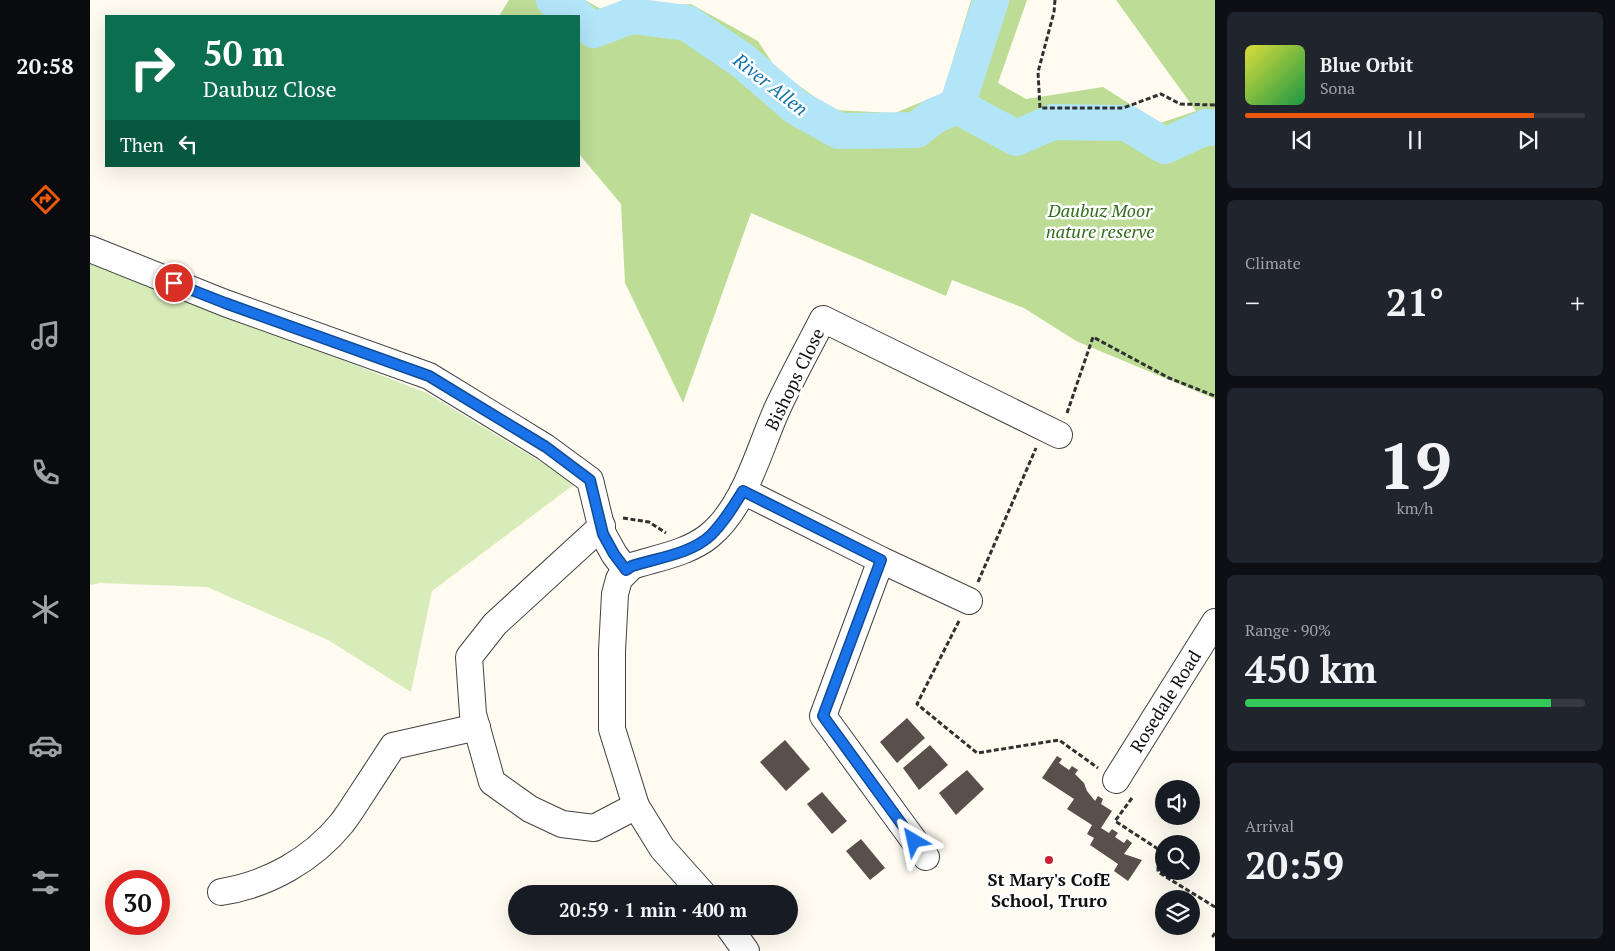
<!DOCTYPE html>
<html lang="en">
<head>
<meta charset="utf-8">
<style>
	:root { --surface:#171b24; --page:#20242c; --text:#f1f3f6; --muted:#9ea1a6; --line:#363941; --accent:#ea580c }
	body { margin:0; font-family:"PT Serif",serif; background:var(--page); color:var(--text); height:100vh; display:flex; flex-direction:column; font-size:19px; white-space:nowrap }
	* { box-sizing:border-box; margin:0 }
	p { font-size:16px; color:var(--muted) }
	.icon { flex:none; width:28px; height:28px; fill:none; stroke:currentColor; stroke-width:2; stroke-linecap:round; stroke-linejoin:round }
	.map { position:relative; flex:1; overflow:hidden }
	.details { display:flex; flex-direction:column; gap:12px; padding:12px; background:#0d0f14; width:400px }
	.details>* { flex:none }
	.guide { position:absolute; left:15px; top:15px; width:475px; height:152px; border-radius:0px; box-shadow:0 5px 20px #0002; background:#0b6e4f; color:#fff; overflow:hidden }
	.fabs { position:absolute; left:1065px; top:780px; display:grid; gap:10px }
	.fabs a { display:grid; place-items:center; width:45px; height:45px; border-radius:50%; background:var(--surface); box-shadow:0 5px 20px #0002; font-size:25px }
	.speed { position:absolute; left:15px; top:870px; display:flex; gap:10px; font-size:25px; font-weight:700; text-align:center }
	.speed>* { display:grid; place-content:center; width:65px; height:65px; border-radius:50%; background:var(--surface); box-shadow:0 5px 20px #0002; line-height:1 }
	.speed .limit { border:8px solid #d22; background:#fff; color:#111 }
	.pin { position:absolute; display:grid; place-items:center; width:42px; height:42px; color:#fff; margin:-21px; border:2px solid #fff; border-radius:50%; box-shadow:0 1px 5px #0007 }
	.me { position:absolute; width:55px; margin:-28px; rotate:324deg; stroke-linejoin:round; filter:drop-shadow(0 0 4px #0008) }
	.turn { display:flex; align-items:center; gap:18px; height:105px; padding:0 15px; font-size:22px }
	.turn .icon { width:65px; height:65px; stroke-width:2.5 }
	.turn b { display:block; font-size:35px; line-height:42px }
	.then { display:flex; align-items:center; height:48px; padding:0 15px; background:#0003; gap:10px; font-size:19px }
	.big { font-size:38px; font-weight:600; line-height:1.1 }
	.details .widget { flex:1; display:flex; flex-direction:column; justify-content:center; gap:8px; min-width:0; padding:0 18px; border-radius:8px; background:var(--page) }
	.details .dial { align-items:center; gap:0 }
	.dial b { font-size:65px; line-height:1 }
	.song { display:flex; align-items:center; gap:15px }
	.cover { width:60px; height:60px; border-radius:8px; background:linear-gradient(135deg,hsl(60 70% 55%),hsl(140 70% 35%)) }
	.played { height:5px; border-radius:2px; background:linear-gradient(90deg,var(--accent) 85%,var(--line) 85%) }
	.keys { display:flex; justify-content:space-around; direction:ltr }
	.heat { display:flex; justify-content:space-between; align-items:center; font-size:28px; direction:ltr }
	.charge { height:8px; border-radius:4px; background:linear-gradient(90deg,#34c759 90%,var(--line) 0) }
	.trip { position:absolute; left:418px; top:885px; width:290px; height:50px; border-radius:25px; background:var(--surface); box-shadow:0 5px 20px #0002; font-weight:600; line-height:50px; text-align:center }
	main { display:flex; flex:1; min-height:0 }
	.tab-bar { display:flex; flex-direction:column; width:90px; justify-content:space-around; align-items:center; background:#090b0e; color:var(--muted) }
	.tab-bar .icon { width:35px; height:35px }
	.tab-bar .selected { color:var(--accent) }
	.tab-bar b { font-size:22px; color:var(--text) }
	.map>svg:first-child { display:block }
</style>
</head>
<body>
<main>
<nav class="tab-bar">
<b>20:58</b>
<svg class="icon selected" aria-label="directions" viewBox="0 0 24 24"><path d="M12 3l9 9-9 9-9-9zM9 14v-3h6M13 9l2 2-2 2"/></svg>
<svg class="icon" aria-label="music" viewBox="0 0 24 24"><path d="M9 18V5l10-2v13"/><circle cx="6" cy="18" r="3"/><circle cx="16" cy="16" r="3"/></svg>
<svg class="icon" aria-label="phone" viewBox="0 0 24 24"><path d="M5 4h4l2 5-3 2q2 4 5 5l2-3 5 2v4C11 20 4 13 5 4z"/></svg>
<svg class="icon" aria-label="climate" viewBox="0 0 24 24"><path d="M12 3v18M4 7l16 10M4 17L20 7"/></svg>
<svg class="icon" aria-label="car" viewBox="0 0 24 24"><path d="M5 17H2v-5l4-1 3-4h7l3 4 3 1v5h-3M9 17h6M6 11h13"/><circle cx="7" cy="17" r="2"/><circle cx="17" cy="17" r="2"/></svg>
<svg class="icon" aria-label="filters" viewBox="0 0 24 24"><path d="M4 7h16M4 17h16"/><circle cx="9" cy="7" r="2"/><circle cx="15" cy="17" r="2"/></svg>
</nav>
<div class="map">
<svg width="1125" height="951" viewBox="0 0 1125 951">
	<rect width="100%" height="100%" fill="#fffbf1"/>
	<path fill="#d8ecb9" d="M0,262L337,393L486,483L342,591L321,692L238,640L117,587L10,583L0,585Z"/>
	<path fill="#bddd97" d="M419,0H495L511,9L601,4L668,41L687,70L743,110L805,113L853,93L881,0H937L908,83L936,99L1013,87L1070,123L1106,111L1026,0H1125V399L986,341L934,308L862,280L856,296L661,213L593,403L535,283L531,204L489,154V16H409Z"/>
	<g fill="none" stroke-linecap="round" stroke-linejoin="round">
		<g stroke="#b3e5f9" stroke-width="36">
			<path d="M464,0L486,16"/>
			<path d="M489,19L504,30L541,16L597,23L653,61L706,107L749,131L826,130L844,116L867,106L926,138L963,122L1037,123L1075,146L1116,127L1125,128"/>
			<path d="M867,106L901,0"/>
		</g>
	</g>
	<g fill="#594f4b">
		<path d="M817,718L835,738L807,763L790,742Z"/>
		<path d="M695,740L720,769L696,791L670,762Z"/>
		<path d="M840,745L858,765L829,790L813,768Z"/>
		<path d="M967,756L972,759L969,763L979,770L982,766L988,770L985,774L994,783L997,791L1005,801L1008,796L1013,799L1011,804L1022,811L1011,828L1019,833L1022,829L1028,833L1025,837L1034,843L1037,839L1042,843L1034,854L1052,860L1038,881L1024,871L1028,864L1000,845L1004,838L997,834L1002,825L977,809L984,799L952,778Z"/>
		<path d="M877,770L894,789L866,815L849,793Z"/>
		<path d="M732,792L757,821L742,834L717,804Z"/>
		<path d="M771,839L795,868L780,880L756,851Z"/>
	</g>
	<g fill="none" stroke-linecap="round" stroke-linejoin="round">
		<g stroke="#424242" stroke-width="28">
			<g id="minor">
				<path d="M0,249L135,303L339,376L455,447L500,480L513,534L524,554L536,570"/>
				<path d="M653,491L791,560L879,601"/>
				<path d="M512,526L405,624L379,657L383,714L402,782L440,809L472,824L504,828L546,806"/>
				<path d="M791,560L733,716L836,857"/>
				<path d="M1026,780L1125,622"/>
				<path d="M131,892C177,885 222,860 252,823C258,815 264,806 269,798C280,781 292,763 303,746L387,727"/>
				<path d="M613,894L572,848L546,806L522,729V651L525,594L529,579L542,566C567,558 598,553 619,536C656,506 669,448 688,407C702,377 718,348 733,319L969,435"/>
				<path d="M638,926L656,951"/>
			</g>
		</g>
		<g stroke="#313131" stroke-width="3" stroke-dasharray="5 2.5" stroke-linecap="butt">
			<path d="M965,0L964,12L948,72L950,108H1033L1071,94L1090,104L1125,105"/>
			<path d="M977,413L1003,337L1079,378L1125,396"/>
			<path d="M533,518L559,522L576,533"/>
			<path d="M888,582L946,448"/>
			<path d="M869,621L827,704L887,753L969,740L1008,768"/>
			<path d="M1042,798L1025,821L1068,849V872L1125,907"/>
			<path d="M1125,933L1123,936L1125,937"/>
		</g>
		<use href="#minor" stroke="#fff" stroke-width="26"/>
	</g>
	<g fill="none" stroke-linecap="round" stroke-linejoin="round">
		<g stroke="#114b97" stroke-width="12">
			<path id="route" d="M84,283L135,303L339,376L456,447L500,480L513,534L524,554L536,570L542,566C567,558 601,554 621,535C634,522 643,507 653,491L791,560L733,716L824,841"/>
		</g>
		<use href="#route" stroke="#1a73e8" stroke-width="9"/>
	</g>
	<circle fill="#c72037" stroke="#fff" stroke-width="2" cx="959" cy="860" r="5"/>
	<g text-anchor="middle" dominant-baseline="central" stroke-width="5" stroke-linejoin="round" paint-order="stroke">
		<g font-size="18" font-style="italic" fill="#336b1c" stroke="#fff">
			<text x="1010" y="210">Daubuz Moor<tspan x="1010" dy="21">nature reserve</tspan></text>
		</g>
		<g font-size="18" fill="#0f0f0f" stroke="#fff">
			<text transform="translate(704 379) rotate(-64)">Bishops Close</text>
			<text transform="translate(1075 701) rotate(-58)">Rosedale Road</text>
		</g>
		<g font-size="18" font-weight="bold" fill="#0f0f0f" stroke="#fff">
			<text x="959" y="879">St Mary's CofE<tspan x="959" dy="21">School, Truro</tspan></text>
		</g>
		<g font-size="19" font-style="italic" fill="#1274a8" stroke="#fff">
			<text transform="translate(681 84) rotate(38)">River Allen</text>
		</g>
	</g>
</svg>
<div class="fabs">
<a><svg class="icon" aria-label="sound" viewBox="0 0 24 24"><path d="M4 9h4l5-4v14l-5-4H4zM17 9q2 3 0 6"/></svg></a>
<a><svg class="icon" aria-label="search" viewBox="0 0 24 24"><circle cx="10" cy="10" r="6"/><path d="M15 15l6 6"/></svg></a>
<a><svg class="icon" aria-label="layers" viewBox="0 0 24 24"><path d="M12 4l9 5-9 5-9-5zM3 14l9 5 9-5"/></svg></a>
</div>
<div class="speed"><div class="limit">30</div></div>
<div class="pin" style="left:84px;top:283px;background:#d93025"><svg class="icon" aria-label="arrive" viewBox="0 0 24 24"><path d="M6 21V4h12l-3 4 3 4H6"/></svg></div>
<svg class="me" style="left:824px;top:841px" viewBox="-20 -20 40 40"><path d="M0-17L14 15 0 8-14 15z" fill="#1a73e8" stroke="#fff" stroke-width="4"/></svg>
<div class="trip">20:59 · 1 min · 400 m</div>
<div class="guide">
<div class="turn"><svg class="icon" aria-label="right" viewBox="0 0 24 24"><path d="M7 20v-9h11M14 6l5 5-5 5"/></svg><div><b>50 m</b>Daubuz Close</div></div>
<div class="then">Then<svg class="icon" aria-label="left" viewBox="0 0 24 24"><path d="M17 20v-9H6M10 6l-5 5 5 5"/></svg></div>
</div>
</div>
<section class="details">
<div class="widget">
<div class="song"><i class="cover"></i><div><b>Blue Orbit</b><p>Sona</p></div></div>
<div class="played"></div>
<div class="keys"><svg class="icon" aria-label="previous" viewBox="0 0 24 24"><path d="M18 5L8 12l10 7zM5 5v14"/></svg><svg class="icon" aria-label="pause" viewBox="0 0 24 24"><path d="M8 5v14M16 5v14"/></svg><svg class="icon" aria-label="next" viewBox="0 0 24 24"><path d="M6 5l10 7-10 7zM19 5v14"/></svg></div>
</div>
<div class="widget"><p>Climate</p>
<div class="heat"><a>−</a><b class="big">21°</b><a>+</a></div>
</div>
<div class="widget dial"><b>19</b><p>km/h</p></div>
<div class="widget"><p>Range · 90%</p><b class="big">450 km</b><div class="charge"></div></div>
<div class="widget"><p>Arrival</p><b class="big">20:59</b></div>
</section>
</main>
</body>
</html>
